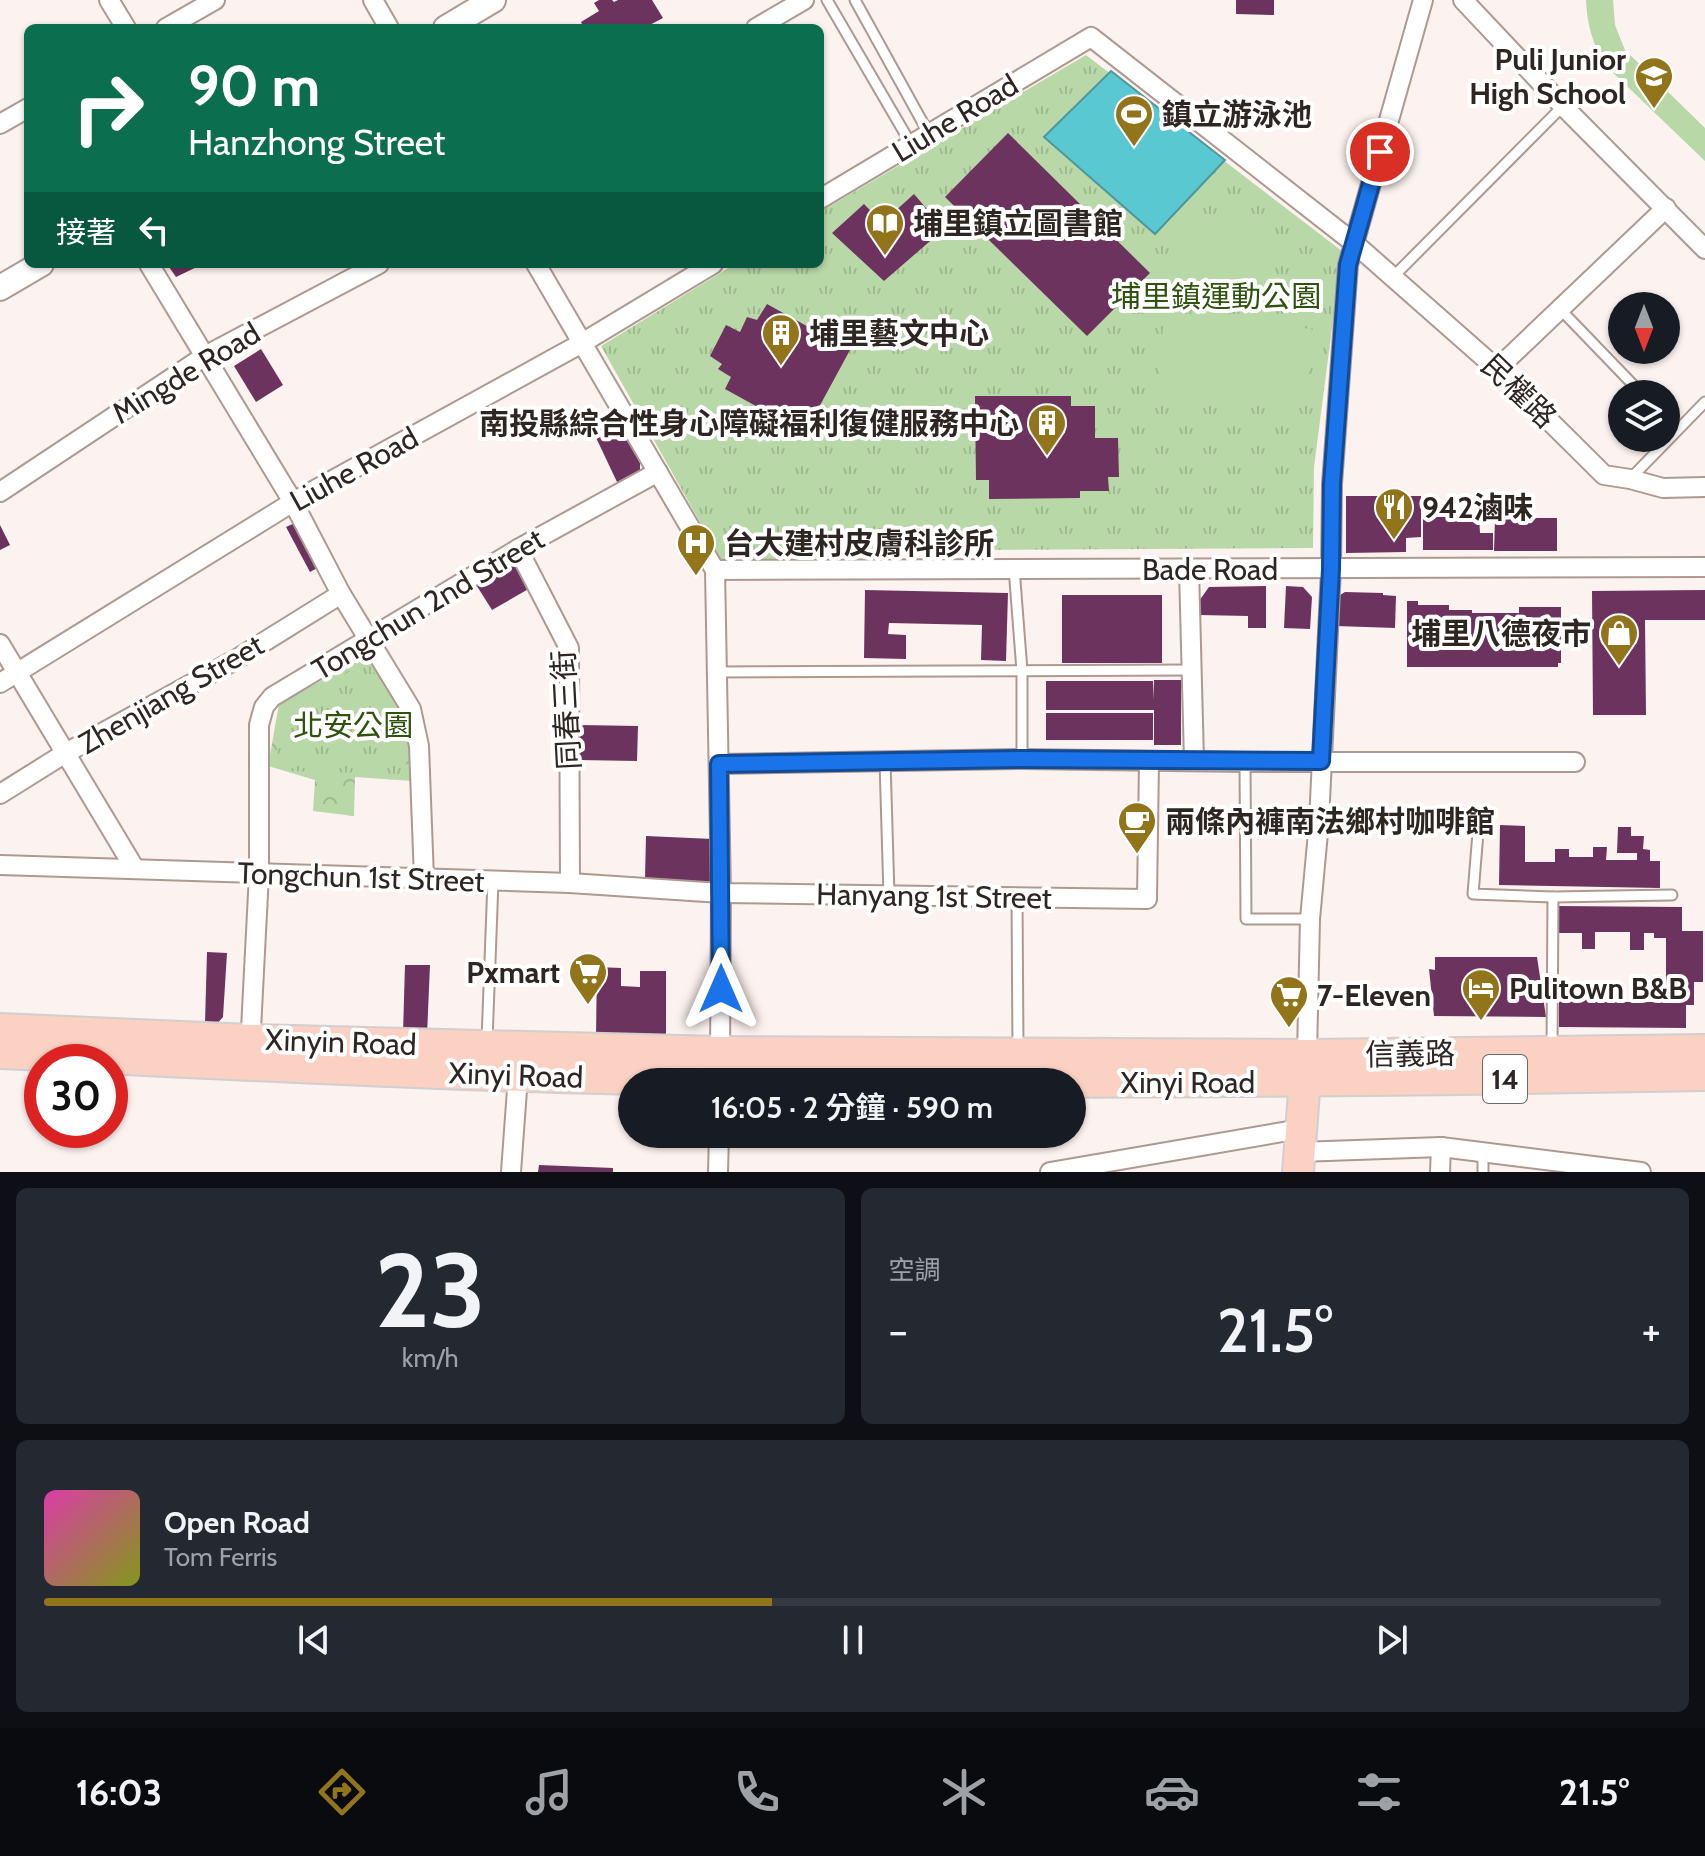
<!DOCTYPE html>
<html lang="zh-TW">
<head>
<meta charset="utf-8">
<style>
	:root { --surface:#171b24; --page:#242831; --text:#f1f3f6; --muted:#9ea1a6; --line:#363941; --accent:#92741a }
	body { margin:0; font-family:Cabin,"Noto Sans TC",sans-serif; background:var(--page); color:var(--text); height:100vh; display:flex; flex-direction:column; font-size:30px; white-space:nowrap }
	* { box-sizing:border-box; margin:0 }
	p { font-size:26px; color:var(--muted) }
	.icon { flex:none; width:44px; height:44px; fill:none; stroke:currentColor; stroke-width:2; stroke-linecap:round; stroke-linejoin:round }
	.map { position:relative; height:1172px; overflow:hidden }
	.side { display:flex; flex-direction:column; gap:16px; padding:16px; background:#0d0f14; flex:1 }
	.side>* { flex:none }
	.banner { position:absolute; left:24px; top:24px; width:800px; height:244px; border-radius:12px; box-shadow:0 2px 6px #0004; background:#0b6e4f; color:#fff; overflow:hidden }
	.needle { width:52px; rotate:180deg }
	.fabs { position:absolute; left:1608px; top:292px; display:grid; gap:16px }
	.fabs a { display:grid; place-items:center; width:72px; height:72px; border-radius:50%; background:var(--surface); box-shadow:0 2px 6px #0004; font-size:40px }
	.speed { position:absolute; left:24px; top:1044px; display:flex; gap:16px; font-size:40px; font-weight:700; text-align:center }
	.speed>* { display:grid; place-content:center; width:104px; height:104px; border-radius:50%; background:var(--surface); box-shadow:0 2px 6px #0004; line-height:1 }
	.speed .limit { border:12px solid #d22; background:#fff; color:#111 }
	.pin { position:absolute; display:grid; place-items:center; width:68px; height:68px; color:#fff; margin:-34px; border:4px solid #fff; border-radius:50%; box-shadow:0 2px 8px #0007 }
	.me { position:absolute; width:88px; margin:-44px; rotate:0deg; stroke-linejoin:round; filter:drop-shadow(0 0 6px #0008) }
	.turn { display:flex; align-items:center; gap:28px; height:168px; padding:0 32px; font-size:36px }
	.turn .icon { width:104px; height:104px; stroke-width:2.5 }
	.turn b { display:block; font-size:56px; line-height:68px }
	.then { display:flex; align-items:center; height:76px; padding:0 32px; background:#0003; gap:16px; font-size:30px }
	.big { font-size:60px; font-weight:600; line-height:1.1 }
	.side .card { flex:1; display:flex; flex-direction:column; justify-content:center; gap:12px; min-width:0; padding:0 28px; border-radius:12px; background:var(--page) }
	.side .dial { align-items:center; gap:0 }
	.dial b { font-size:104px; line-height:1 }
	.song { display:flex; align-items:center; gap:24px }
	.cover { width:96px; height:96px; border-radius:12px; background:linear-gradient(135deg,hsl(320 70% 55%),hsl(70 70% 35%)) }
	.played { height:8px; border-radius:4px; background:linear-gradient(90deg,var(--accent) 45%,var(--line) 45%) }
	.keys { display:flex; justify-content:space-around; direction:ltr }
	.heat { display:flex; justify-content:space-between; align-items:center; font-size:44px; direction:ltr }
	.side .tiles { flex:1; display:grid; gap:16px; grid-template-columns:1fr 1fr }
	.card:last-child { grid-column:span 2 }
	.trip { position:absolute; left:618px; top:1068px; width:468px; height:80px; border-radius:40px; background:var(--surface); box-shadow:0 2px 6px #0004; font-weight:600; line-height:80px; text-align:center }
	.dock { display:flex; height:128px; justify-content:space-around; align-items:center; background:#090b0e; color:var(--muted) }
	.dock .icon { width:56px; height:56px }
	.dock .current { color:var(--accent) }
	.dock b { font-size:36px; color:var(--text) }
	.map>svg:first-child { display:block }
</style>
</head>
<body>
<div class="map">
<svg width="1705" height="1172" viewBox="0 0 1705 1172">
	<defs>
		<pattern id="forest-crowns" width="20" height="18" patternUnits="userSpaceOnUse" patternTransform="scale(2)"><rect width="20" height="18" fill="#b9d8a8"/><path d="M2 6a3 3 0 1 1 6 0M12 15a3 3 0 1 1 6 0" fill="none" stroke="#9fb990"/></pattern>
		<pattern id="park-tufts" width="24" height="20" patternUnits="userSpaceOnUse" patternTransform="scale(2)"><rect width="24" height="20" fill="#b9d8a8"/><path d="M3 7l-1-3M5 7V3M7 7l1-3M15 17l-1-3M17 17v-4M19 17l1-3" fill="none" stroke="#9fb990"/></pattern>
	</defs>
	<rect width="100%" height="100%" fill="#fcf2ef"/>
	<path fill="url(#forest-crowns)" d="M370,654L413,715V781L355,777L354,816L313,811L315,780L268,766L279,704Z"/>
	<g fill="url(#park-tufts)">
		<path d="M1086,55L1342,251L1314,467L1313,548L950,550L723,563L601,346L735,264H820V212Z"/>
		<path d="M367,662L406,718V774L284,771L277,758L284,707Z"/>
	</g>
	<g fill="#b9d8a8">
		<path d="M1613,0L1615,25L1625,50L1705,128V161L1607,67C1593,46 1587,25 1586,0Z"/>
		<path d="M1175,213L1273,217L1269,295L1171,291Z"/>
		<path d="M1164,315L1312,329L1304,407L1157,393Z"/>
	</g>
	<path fill="#5ac8d1" stroke="#4d979d" stroke-width="2" d="M1111,71L1225,160L1155,234L1044,137Z"/>
	<g fill="#6d335f">
		<path d="M599,0H612L614,2L618,0H652L663,18L644,28H584L581,22L599,11L594,3Z"/>
		<path d="M1236,0H1274V15L1236,14Z"/>
		<path d="M1008,133L1150,273L1087,336L945,197Z"/>
		<path d="M914,194L944,229L884,281L832,233L864,204L882,223Z"/>
		<path d="M167,264H203L176,277Z"/>
		<path d="M767,304L850,350L805,433L725,389L731,377L718,369L722,364L710,356L726,325L740,332L747,317L757,320Z"/>
		<path d="M261,349L283,385L256,402L234,366Z"/>
		<path d="M975,396H1071V406H1095V438H1118L1119,477H1108L1109,491H1080V498L989,499V480H976Z"/>
		<path d="M618,419L640,463V470L617,482L591,427Z"/>
		<path d="M1346,496H1421V537L1406,538V552L1346,553Z"/>
		<path d="M1423,516H1479L1480,533H1493V550H1423Z"/>
		<path d="M1495,518H1557V551H1494Z"/>
		<path d="M297,522L321,566L310,572L286,527Z"/>
		<path d="M0,525L10,545L0,550Z"/>
		<path d="M506,562L524,571L532,587L492,610L475,583Z"/>
		<path d="M1266,586V628H1248V616L1199,615V601L1209,587Z"/>
		<path d="M1286,586L1303,587L1312,597L1310,629L1284,628Z"/>
		<path d="M865,590L1008,593L1006,661L981,660L982,625L889,623L888,634L906,635V659L864,658Z"/>
		<path d="M1705,590V620H1645L1646,715H1593L1592,591Z"/>
		<path d="M1345,592L1383,593V595L1396,596L1395,628L1336,626L1337,597Z"/>
		<rect x="1062" y="595" width="100" height="68"/>
		<path d="M1407,601H1418V605H1449V610H1472V613H1519V607H1561V663H1558V667H1407Z"/>
		<path d="M1154,680H1181V745H1154V710H1046V681H1153L1154,700Z"/>
		<rect x="1046" y="713" width="107" height="27"/>
		<path d="M579,725L638,726L637,761L579,760Z"/>
		<path d="M1500,825L1525,826V862H1555V849H1569V857H1593V847H1607L1606,860H1637V853H1617L1618,827H1631V836H1644L1643,849L1650,850V861H1660V888L1499,885Z"/>
		<path d="M646,836L713,839L715,869L711,883L645,878Z"/>
		<path d="M1558,906L1682,907V931H1703V982H1694V1005H1686V1028L1559,1027V1000H1585V988H1597V1002H1632V988H1645V1002H1660V998H1666V938H1654V933H1644V950H1630V932H1595V949H1582V933H1558Z"/>
		<path d="M207,952L227,953L223,1017L216,1025L205,1023Z"/>
		<path d="M1435,957H1537L1546,1017L1434,1016L1429,969L1435,970Z"/>
		<path d="M405,965H430L427,1035L403,1034Z"/>
		<path d="M597,967L621,968V986L640,987V971H666V1036L596,1035Z"/>
		<path d="M539,1165L613,1168V1172H538Z"/>
	</g>
	<g fill="none" stroke-linecap="round" stroke-linejoin="round">
		<g stroke="#ae9991" stroke-width="13">
			<g id="service">
				<path d="M827,0L911,144"/>
				<path d="M855,0L929,134"/>
				<path d="M1393,277L1563,106"/>
				<path d="M1561,310L1642,394"/>
				<path d="M1666,419L1677,430"/>
				<path d="M1630,479L1705,402"/>
				<path d="M1014,568L1022,671V759"/>
				<path d="M717,672L1190,670"/>
				<path d="M885,761L889,895"/>
				<path d="M1245,762L1246,919H1310"/>
				<path d="M1479,820L1473,894L1553,897L1672,895"/>
				<path d="M1247,822H1319"/>
				<path d="M1017,897L1018,1050"/>
				<path d="M487,1041L493,881"/>
				<path d="M1552,1049L1553,897"/>
				<path d="M1483,1172V1153"/>
			</g>
		</g>
		<g stroke="#ae9991" stroke-width="22">
			<g id="minor">
				<path d="M109,0L126,28"/>
				<path d="M373,0L389,28"/>
				<path d="M1463,0L1563,106L1705,249"/>
				<path d="M166,28L215,0"/>
				<path d="M756,28L804,0"/>
				<path d="M0,124L28,108"/>
				<path d="M820,199L1091,37L1354,243L1497,369L1604,475L1630,479L1663,488L1705,487"/>
				<path d="M149,264L293,502L341,594L411,709L419,746L424,879"/>
				<path d="M536,264L715,570L721,893L720,1059"/>
				<path d="M1497,369L1666,208"/>
				<path d="M0,492L205,356L379,264"/>
				<path d="M518,549L569,648L570,883"/>
				<path d="M1189,569L1194,761"/>
				<path d="M715,570L1705,567"/>
				<path d="M0,644L135,869"/>
				<path d="M0,683L293,502L582,343L713,264"/>
				<path d="M719,764L1022,759L1245,762H1575"/>
				<path d="M0,794L64,754L235,660L341,594"/>
				<path d="M0,865L570,883L721,893L1147,899L1149,761"/>
				<path d="M250,1049L259,874V725L264,707L272,697L518,549L658,472"/>
				<path d="M1307,1055L1310,919L1319,822L1331,569L1332,484L1348,265L1423,0"/>
				<path d="M1299,1152L1441,1147L1641,1172"/>
				<path d="M511,1172L518,1076"/>
				<path d="M718,1172L719,1134"/>
				<path d="M1050,1172L1300,1129"/>
				<path d="M1440,1172L1441,1147"/>
			</g>
		</g>
		<g stroke="#ae9991" stroke-width="28">
			<g id="tertiary">
				<path d="M446,28L493,0"/>
				<path d="M0,288L41,264"/>
			</g>
		</g>
		<g stroke="#d1cfcf" stroke-width="34">
			<g id="primary">
				<path d="M0,1029L250,1040L720,1052L1307,1055L1705,1050"/>
				<path d="M0,1053C240,1064 479,1078 719,1080C1048,1084 1377,1081 1705,1075"/>
				<path d="M1298,1172L1306,1065"/>
			</g>
		</g>
		<use href="#service" stroke="#fff" stroke-width="9"/>
		<use href="#minor" stroke="#fff" stroke-width="18"/>
		<use href="#tertiary" stroke="#fff" stroke-width="24"/>
		<use href="#primary" stroke="#fad1c2" stroke-width="30"/>
	</g>
	<g fill="none" stroke-linecap="round" stroke-linejoin="round">
		<g stroke="#114b97" stroke-width="20">
			<path id="route" d="M721,989L719,764L1022,759L1321,761L1331,569L1332,484L1348,265L1380,152"/>
		</g>
		<use href="#route" stroke="#1a73e8" stroke-width="14"/>
	</g>
	<defs>
		<g id="school-pin" transform="scale(2)"><path d="M0 17L-7.5 6A9.5 9.5 0 1 1 7.5 6Z" fill="#92741a" stroke="#fff"/><path d="M0-5L7-2L0 1L-7-2ZM-4 1L0 2.5L4 1V4Q0 6-4 4Z" fill="#fff"/></g>
		<g id="stadium-pin" transform="scale(2)"><path d="M0 17L-7.5 6A9.5 9.5 0 1 1 7.5 6Z" fill="#92741a" stroke="#fff"/><path d="M0-5a6.5 5 0 1 0 0 10a6.5 5 0 1 0 0-10ZM-3.5-1.8h7v3.6h-7Z" fill="#fff"/></g>
		<g id="library-pin" transform="scale(2)"><path d="M0 17L-7.5 6A9.5 9.5 0 1 1 7.5 6Z" fill="#92741a" stroke="#fff"/><path d="M-6-4Q-3-5.5-.7-3.5V5Q-3 3-6 4ZM6-4Q3-5.5 .7-3.5V5Q3 3 6 4Z" fill="#fff"/></g>
		<g id="building-pin" transform="scale(2)"><path d="M0 17L-7.5 6A9.5 9.5 0 1 1 7.5 6Z" fill="#92741a" stroke="#fff"/><path d="M-4-6H4V6H1V3H-1V6H-4ZM-2.5-4.3h1.7v1.8h-1.7ZM.8-4.3h1.7v1.8H.8ZM-2.5-1h1.7V.8h-1.7ZM.8-1h1.7V.8H.8Z" fill="#fff"/></g>
		<g id="restaurant-pin" transform="scale(2)"><path d="M0 17L-7.5 6A9.5 9.5 0 1 1 7.5 6Z" fill="#92741a" stroke="#fff"/><path d="M-5-6h1v4h1v-4h1v4h1v-4h1v5L-1.5 .5V6h-2V.5L-5-1ZM5-6V6H3V1.5H1.5Q1.5-4 5-6Z" fill="#fff"/></g>
		<g id="hospital-pin" transform="scale(2)"><path d="M0 17L-7.5 6A9.5 9.5 0 1 1 7.5 6Z" fill="#92741a" stroke="#fff"/><path d="M-5-5h3v3.5h4V-5h3V5h-3V1.5h-4V5h-3Z" fill="#fff"/></g>
		<g id="shop-pin" transform="scale(2)"><path d="M0 17L-7.5 6A9.5 9.5 0 1 1 7.5 6Z" fill="#92741a" stroke="#fff"/><path d="M-5-2.5h2.3a2.7 3.5 0 0 1 5.4 0H5L5.5 6h-11ZM-1.5-2.5h3a1.5 2.3 0 0 0-3 0Z" fill="#fff"/></g>
		<g id="cafe-pin" transform="scale(2)"><path d="M0 17L-7.5 6A9.5 9.5 0 1 1 7.5 6Z" fill="#92741a" stroke="#fff"/><path d="M-5.5-4.5H6V0H3Q3 3.5 0 3.5H-2.5Q-5.5 3.5-5.5 0ZM3-3.2v2h1.7v-2ZM-6 4.5H4V6H-6Z" fill="#fff"/></g>
		<g id="supermarket-pin" transform="scale(2)"><path d="M0 17L-7.5 6A9.5 9.5 0 1 1 7.5 6Z" fill="#92741a" stroke="#fff"/><path d="M-6-5.5h2.5l.6 2H6L4.5 2H-2.5L-4.4-4H-6ZM-1.5 3.2a1.3 1.3 0 1 0 .1 0ZM3 3.2a1.3 1.3 0 1 0 .1 0Z" fill="#fff"/></g>
		<g id="hotel-pin" transform="scale(2)"><path d="M0 17L-7.5 6A9.5 9.5 0 1 1 7.5 6Z" fill="#92741a" stroke="#fff"/><path d="M-6-4.5h1.5V1H6V5H4.5V3h-9V5H-6ZM-4 0a1.8 1.8 0 1 1 3.6 0ZM.5 0V-2.5h3Q6-2.5 6 0Z" fill="#fff"/></g>
	</defs>
	<g fill-rule="evenodd">
		<use href="#school-pin" x="1654" y="76"/>
		<use href="#stadium-pin" x="1134" y="114"/>
		<use href="#library-pin" x="885" y="223"/>
		<use href="#building-pin" x="781" y="333"/>
		<use href="#building-pin" x="1047" y="423"/>
		<use href="#restaurant-pin" x="1394" y="507"/>
		<use href="#hospital-pin" x="696" y="543"/>
		<use href="#shop-pin" x="1619" y="633"/>
		<use href="#cafe-pin" x="1137" y="821"/>
		<use href="#supermarket-pin" x="588" y="972"/>
		<use href="#hotel-pin" x="1481" y="988"/>
		<use href="#supermarket-pin" x="1289" y="995"/>
	</g>
	<g text-anchor="middle" dominant-baseline="central" stroke-width="8" stroke-linejoin="round" paint-order="stroke">
		<rect fill="#fff" stroke="#6d6765" stroke-width="2" x="1483" y="1055" width="44" height="48" rx="6"/>
		<g font-size="28" font-weight="bold" fill="#2e2623">
			<text x="1505" y="1079">14</text>
		</g>
		<g font-size="30" font-weight="bold" fill="#2e2623" stroke="#fff" text-anchor="start">
			<text x="1626" y="59" text-anchor="end">Puli Junior<tspan x="1626" dy="34">High School</tspan></text>
			<text x="1162" y="114">鎮立游泳池</text>
			<text x="913" y="223">埔里鎮立圖書館</text>
			<text x="809" y="333">埔里藝文中心</text>
			<text x="1019" y="423" text-anchor="end">南投縣綜合性身心障礙福利復健服務中心</text>
			<text x="1422" y="507">942滷味</text>
			<text x="724" y="543">台大建村皮膚科診所</text>
			<text x="1591" y="633" text-anchor="end">埔里八德夜市</text>
			<text x="1165" y="821">兩條內褲南法鄉村咖啡館</text>
			<text x="560" y="972" text-anchor="end">Pxmart</text>
			<text x="1509" y="988">Pulitown B&amp;B</text>
			<text x="1317" y="995">7-Eleven</text>
		</g>
		<g font-size="30" fill="#2e2623" stroke="#fff">
			<text transform="translate(955 118) rotate(-31)">Liuhe Road</text>
			<text transform="translate(186 373) rotate(-31)">Mingde Road</text>
			<text transform="translate(1519 391) rotate(44)">民權路</text>
			<text transform="translate(354 469) rotate(-29)">Liuhe Road</text>
			<text x="1210" y="569">Bade Road</text>
			<text transform="translate(428 604) rotate(-31)">Tongchun 2nd Street</text>
			<text transform="translate(171 694) rotate(-30)">Zhenjiang Street</text>
			<text transform="translate(566 710) rotate(-93)">同春三街</text>
			<text transform="translate(361 877) rotate(2)">Tongchun 1st Street</text>
			<text transform="translate(934 896) rotate(1)">Hanyang 1st Street</text>
			<text transform="translate(341 1042) rotate(2)">Xinyin Road</text>
			<text transform="translate(1410 1054) rotate(-1)">信義路</text>
			<text transform="translate(516 1075) rotate(2)">Xinyi Road</text>
			<text x="1188" y="1082">Xinyi Road</text>
		</g>
		<g font-size="30" fill="#2d530e" stroke="#fff">
			<text x="1216" y="296">埔里鎮運動公園</text>
			<text x="353" y="725">北安公園</text>
		</g>
	</g>
</svg>
<div class="fabs">
<a><svg class="needle" viewBox="-14 -14 28 28"><path d="M0-13l5 13h-10z" fill="#e53935"/><path d="M0 13l5-13h-10z" fill="#9ea1a6"/></svg></a>
<a><svg class="icon" aria-label="layers" viewBox="0 0 24 24"><path d="M12 4l9 5-9 5-9-5zM3 14l9 5 9-5"/></svg></a>
</div>
<div class="speed"><div class="limit">30</div></div>
<div class="pin" style="left:1380px;top:152px;background:#d93025"><svg class="icon" aria-label="arrive" viewBox="0 0 24 24"><path d="M6 21V4h12l-3 4 3 4H6"/></svg></div>
<svg class="me" style="left:721px;top:989px" viewBox="-20 -20 40 40"><path d="M0-17L14 15 0 8-14 15z" fill="#1a73e8" stroke="#fff" stroke-width="4"/></svg>
<div class="trip">16:05 · 2 分鐘 · 590 m</div>
<div class="banner">
<div class="turn"><svg class="icon" aria-label="right" viewBox="0 0 24 24"><path d="M7 20v-9h11M14 6l5 5-5 5"/></svg><div><b>90 m</b>Hanzhong Street</div></div>
<div class="then">接著<svg class="icon" aria-label="left" viewBox="0 0 24 24"><path d="M17 20v-9H6M10 6l-5 5 5 5"/></svg></div>
</div>
</div>
<section class="side">
<div class="tiles">
<div class="card dial"><b>23</b><p>km/h</p></div>
<div class="card"><p>空調</p>
<div class="heat"><a>−</a><b class="big">21.5°</b><a>+</a></div>
</div>
<div class="card">
<div class="song"><i class="cover"></i><div><b>Open Road</b><p>Tom Ferris</p></div></div>
<div class="played"></div>
<div class="keys"><svg class="icon" aria-label="previous" viewBox="0 0 24 24"><path d="M18 5L8 12l10 7zM5 5v14"/></svg><svg class="icon" aria-label="pause" viewBox="0 0 24 24"><path d="M8 5v14M16 5v14"/></svg><svg class="icon" aria-label="next" viewBox="0 0 24 24"><path d="M6 5l10 7-10 7zM19 5v14"/></svg></div>
</div>
</div>
</section>
<nav class="dock">
<b>16:03</b>
<svg class="icon current" aria-label="directions" viewBox="0 0 24 24"><path d="M12 3l9 9-9 9-9-9zM9 14v-3h6M13 9l2 2-2 2"/></svg>
<svg class="icon" aria-label="music" viewBox="0 0 24 24"><path d="M9 18V5l10-2v13"/><circle cx="6" cy="18" r="3"/><circle cx="16" cy="16" r="3"/></svg>
<svg class="icon" aria-label="phone" viewBox="0 0 24 24"><path d="M5 4h4l2 5-3 2q2 4 5 5l2-3 5 2v4C11 20 4 13 5 4z"/></svg>
<svg class="icon" aria-label="climate" viewBox="0 0 24 24"><path d="M12 3v18M4 7l16 10M4 17L20 7"/></svg>
<svg class="icon" aria-label="car" viewBox="0 0 24 24"><path d="M5 17H2v-5l4-1 3-4h7l3 4 3 1v5h-3M9 17h6M6 11h13"/><circle cx="7" cy="17" r="2"/><circle cx="17" cy="17" r="2"/></svg>
<svg class="icon" aria-label="filters" viewBox="0 0 24 24"><path d="M4 7h16M4 17h16"/><circle cx="9" cy="7" r="2"/><circle cx="15" cy="17" r="2"/></svg>
<b>21.5°</b>
</nav>
</body>
</html>
